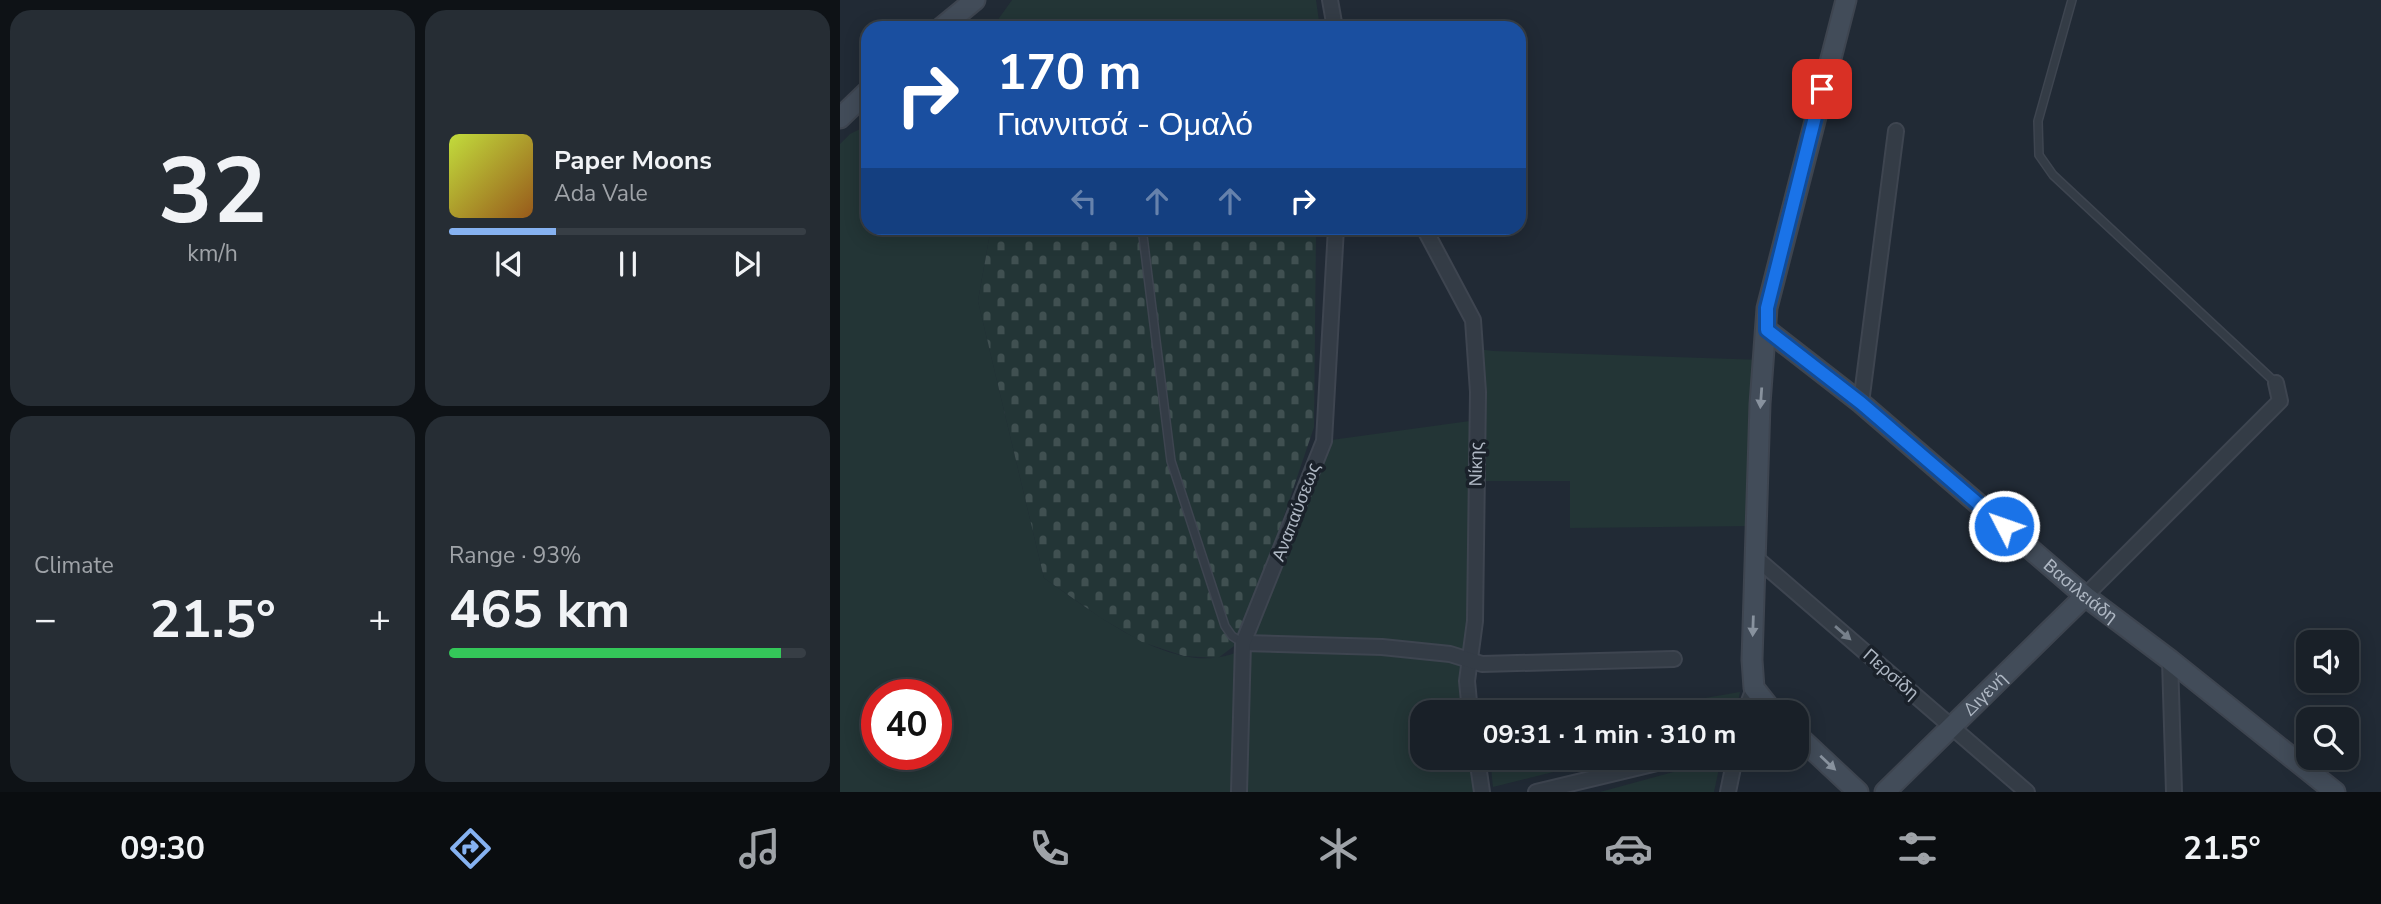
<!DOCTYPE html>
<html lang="en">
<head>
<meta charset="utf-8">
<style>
	:root { --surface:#192028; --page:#262d34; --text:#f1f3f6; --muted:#9fa3a8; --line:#373e45; --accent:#86b2f1 }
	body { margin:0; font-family:"Nunito Sans",sans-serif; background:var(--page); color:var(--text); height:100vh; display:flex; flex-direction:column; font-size:26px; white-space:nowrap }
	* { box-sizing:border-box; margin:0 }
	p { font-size:23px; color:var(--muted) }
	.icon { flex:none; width:38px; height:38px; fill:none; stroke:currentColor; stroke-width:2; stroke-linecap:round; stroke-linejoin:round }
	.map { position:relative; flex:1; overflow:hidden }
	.details { display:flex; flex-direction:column; gap:10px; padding:10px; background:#0e1216; width:840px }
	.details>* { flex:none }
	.guide { position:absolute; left:21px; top:21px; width:665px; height:214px; border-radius:21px; box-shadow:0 4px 18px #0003,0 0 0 2px var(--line); background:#1a4fa0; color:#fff; overflow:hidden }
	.controls { position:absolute; left:1456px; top:630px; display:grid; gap:14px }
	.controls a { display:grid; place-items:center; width:63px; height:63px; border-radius:14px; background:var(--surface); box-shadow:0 4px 18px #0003,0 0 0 2px var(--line); font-size:35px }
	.speed { position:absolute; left:21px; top:679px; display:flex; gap:14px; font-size:35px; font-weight:700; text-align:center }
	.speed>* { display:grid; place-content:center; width:91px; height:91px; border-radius:50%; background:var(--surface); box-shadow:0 4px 18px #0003,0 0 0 2px var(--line); line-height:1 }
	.speed .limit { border:10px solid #d22; background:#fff; color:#111 }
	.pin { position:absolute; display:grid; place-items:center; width:60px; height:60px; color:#fff; margin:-30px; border-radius:14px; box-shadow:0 4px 10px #0006 }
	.me { position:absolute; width:77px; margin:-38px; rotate:311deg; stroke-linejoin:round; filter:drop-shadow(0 0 5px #0008) }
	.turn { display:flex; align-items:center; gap:24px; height:147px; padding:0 21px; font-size:32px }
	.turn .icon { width:91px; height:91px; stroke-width:2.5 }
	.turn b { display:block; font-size:49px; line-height:60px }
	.lanes { display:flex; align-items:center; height:66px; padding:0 21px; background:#0003; justify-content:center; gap:35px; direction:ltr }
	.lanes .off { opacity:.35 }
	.big { font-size:52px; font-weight:700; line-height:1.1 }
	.details .widget { flex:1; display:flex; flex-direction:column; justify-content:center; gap:10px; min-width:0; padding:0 24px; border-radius:21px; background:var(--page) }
	.details .dial { align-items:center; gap:0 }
	.dial b { font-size:91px; line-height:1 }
	.song { display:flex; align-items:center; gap:21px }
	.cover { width:84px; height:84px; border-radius:10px; background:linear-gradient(135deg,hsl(70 70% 55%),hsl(30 70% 35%)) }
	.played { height:7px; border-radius:4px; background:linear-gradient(90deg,var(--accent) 30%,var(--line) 30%) }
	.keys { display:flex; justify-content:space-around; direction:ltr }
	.heat { display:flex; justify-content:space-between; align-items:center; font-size:38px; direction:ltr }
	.charge { height:10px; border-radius:5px; background:linear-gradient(90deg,#34c759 93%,var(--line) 0) }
	.details .tiles { flex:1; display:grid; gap:10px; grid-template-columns:repeat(2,1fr) }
	.trip { position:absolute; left:570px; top:700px; width:399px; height:70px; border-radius:21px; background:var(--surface); box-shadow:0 4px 18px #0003,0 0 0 2px var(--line); font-weight:700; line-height:70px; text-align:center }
	.tab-bar { display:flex; height:112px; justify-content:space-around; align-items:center; background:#0a0d10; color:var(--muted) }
	.tab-bar .icon { width:49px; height:49px }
	.tab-bar .selected { color:var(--accent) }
	.tab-bar b { font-size:32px; color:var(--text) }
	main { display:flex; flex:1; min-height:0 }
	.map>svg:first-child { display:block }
</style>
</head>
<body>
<main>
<section class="details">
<div class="tiles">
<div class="widget dial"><b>32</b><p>km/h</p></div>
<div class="widget">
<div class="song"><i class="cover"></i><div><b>Paper Moons</b><p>Ada Vale</p></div></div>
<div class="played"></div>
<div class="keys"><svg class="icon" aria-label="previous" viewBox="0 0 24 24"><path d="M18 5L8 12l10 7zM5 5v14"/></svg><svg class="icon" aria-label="pause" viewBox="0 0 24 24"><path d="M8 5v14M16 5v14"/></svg><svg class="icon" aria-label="next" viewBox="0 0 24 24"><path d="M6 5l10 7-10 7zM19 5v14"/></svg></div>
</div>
<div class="widget"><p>Climate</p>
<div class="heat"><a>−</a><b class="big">21.5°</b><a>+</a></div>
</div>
<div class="widget"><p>Range · 93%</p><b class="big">465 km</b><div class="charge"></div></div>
</div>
</section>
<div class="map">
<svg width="1541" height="792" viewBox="0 0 1541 792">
	<defs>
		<pattern id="cemetery-stones" width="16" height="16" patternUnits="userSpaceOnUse" patternTransform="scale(1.75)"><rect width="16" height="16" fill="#233536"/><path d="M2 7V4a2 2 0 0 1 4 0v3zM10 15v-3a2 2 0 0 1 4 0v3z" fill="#405051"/></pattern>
	</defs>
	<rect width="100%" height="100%" fill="#212a35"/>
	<g fill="#233536" fill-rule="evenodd">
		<path d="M172,0H476L479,21L448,28H152Z"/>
		<path d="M28,125V228H151L138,301L204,578C249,609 322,668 380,657C387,656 394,653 401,651L484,441L637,420L636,349L654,351L924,360L915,526L730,528V481H635L630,712H583V758H637L642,792H0V144L10,134ZM37,695H96V754H37Z"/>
		<path d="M900,692L896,712H783Z"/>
		<path d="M650,758H770L653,787Z"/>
		<path d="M881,759L874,792H760Z"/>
	</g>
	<path fill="url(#cemetery-stones)" d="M151,228H476L474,427L402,640L378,658L344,656L302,642L261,618L204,578L138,301Z"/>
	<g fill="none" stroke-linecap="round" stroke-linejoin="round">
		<g stroke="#3e4550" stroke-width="10">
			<g id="lane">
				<path d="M1232,0L1198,121L1199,155L1213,175L1436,383"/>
				<path d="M302,228L331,461L385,626L392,636L403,643"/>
			</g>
		</g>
		<g stroke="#3e4550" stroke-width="18">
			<g id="street">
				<path d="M490,0L495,28"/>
				<path d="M584,228L633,320L638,392L635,621L627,681L630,712"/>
				<path d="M1021,403L1056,131"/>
				<path d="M915,557L1187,792"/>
				<path d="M1245,596L1440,401L1436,383"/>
				<path d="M403,643L542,647L610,654L642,664L834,659"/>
				<path d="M1330,660L1334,792"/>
				<path d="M905,712L914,688"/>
				<path d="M637,758L642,792"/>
				<path d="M399,792L403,643L484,441L496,228"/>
				<path d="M696,792L838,758"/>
				<path d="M888,792L895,758"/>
			</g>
		</g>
		<g stroke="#3e4550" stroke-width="23">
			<g id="secondary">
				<path d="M101,28L135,0"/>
				<path d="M0,118L28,91"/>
				<path id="s1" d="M927,330L1021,403L1245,596L1330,660L1495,792"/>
				<path d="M933,712L914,688L912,660L920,404L927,308L1006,0"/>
				<path d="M957,735L1018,792"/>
				<path id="s2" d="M1045,792L1245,596"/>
			</g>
		</g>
		<use href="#lane" stroke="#343c46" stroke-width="7"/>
		<use href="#street" stroke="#343c46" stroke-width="14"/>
		<use href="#secondary" stroke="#424c59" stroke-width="19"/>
	</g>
	<defs><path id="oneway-solid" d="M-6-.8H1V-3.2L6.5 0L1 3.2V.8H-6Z" transform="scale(1.75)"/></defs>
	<g fill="#88929e">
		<use href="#oneway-solid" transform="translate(921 398) rotate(94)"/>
		<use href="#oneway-solid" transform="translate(913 626) rotate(92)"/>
		<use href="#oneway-solid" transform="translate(988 763) rotate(43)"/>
	</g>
	<use fill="#77808b" href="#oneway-solid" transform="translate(1003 633) rotate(41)"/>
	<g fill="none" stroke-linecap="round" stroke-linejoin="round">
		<g stroke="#114b97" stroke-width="18">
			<path id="route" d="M982,89L927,308V330L1021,403L1164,526"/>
		</g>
		<use href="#route" stroke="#1a73e8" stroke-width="12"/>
	</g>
	<g text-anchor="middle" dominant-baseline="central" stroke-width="7" stroke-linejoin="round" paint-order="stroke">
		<g font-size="18" fill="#aeb7c3" stroke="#1a212a">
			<text transform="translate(636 464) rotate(-89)">Νίκης</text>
			<text transform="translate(456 512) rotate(-69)">Αναπαύσεως</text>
			<text stroke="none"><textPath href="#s1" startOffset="408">Βασιλειάδη</textPath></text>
			<text transform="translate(1051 674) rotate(41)">Περσίδη</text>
			<text stroke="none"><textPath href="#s2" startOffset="140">Διγενή</textPath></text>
		</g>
	</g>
</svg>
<div class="controls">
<a><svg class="icon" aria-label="sound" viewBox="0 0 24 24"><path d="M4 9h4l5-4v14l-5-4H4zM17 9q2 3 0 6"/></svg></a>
<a><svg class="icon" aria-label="search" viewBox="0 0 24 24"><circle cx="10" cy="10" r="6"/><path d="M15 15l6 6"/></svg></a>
</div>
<div class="speed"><div class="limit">40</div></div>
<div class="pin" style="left:982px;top:89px;background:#d93025"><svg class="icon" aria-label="arrive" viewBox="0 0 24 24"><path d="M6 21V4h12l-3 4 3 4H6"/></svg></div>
<svg class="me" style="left:1164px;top:526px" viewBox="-20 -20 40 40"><circle r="17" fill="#1a73e8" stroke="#fff" stroke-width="3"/><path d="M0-11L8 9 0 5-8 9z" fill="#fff"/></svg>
<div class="trip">09:31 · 1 min · 310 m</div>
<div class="guide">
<div class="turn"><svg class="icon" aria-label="right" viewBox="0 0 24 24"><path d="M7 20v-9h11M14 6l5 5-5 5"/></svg><div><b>170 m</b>Γιαννιτσά - Ομαλό</div></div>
<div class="lanes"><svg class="icon off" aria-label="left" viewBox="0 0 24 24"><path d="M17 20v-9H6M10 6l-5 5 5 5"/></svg><svg class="icon off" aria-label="ahead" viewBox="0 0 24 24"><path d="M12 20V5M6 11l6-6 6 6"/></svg><svg class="icon off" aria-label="ahead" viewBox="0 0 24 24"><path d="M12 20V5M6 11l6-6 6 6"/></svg><svg class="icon" aria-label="right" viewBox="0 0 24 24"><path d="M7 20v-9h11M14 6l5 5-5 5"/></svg></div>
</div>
</div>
</main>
<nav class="tab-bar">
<b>09:30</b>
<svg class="icon selected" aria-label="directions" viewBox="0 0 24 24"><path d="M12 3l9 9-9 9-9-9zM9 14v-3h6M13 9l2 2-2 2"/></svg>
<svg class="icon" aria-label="music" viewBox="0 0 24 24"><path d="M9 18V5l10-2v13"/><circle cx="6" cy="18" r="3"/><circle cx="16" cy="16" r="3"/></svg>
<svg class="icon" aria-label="phone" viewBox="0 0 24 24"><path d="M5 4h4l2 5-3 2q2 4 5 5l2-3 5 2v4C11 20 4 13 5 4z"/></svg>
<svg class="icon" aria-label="climate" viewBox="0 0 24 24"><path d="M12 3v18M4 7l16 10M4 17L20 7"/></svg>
<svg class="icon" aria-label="car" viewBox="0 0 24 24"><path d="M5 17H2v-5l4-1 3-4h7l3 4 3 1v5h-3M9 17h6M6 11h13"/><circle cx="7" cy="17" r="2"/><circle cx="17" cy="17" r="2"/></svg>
<svg class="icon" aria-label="filters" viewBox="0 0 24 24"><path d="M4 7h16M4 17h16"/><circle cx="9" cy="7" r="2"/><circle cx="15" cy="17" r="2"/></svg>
<b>21.5°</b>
</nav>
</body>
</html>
